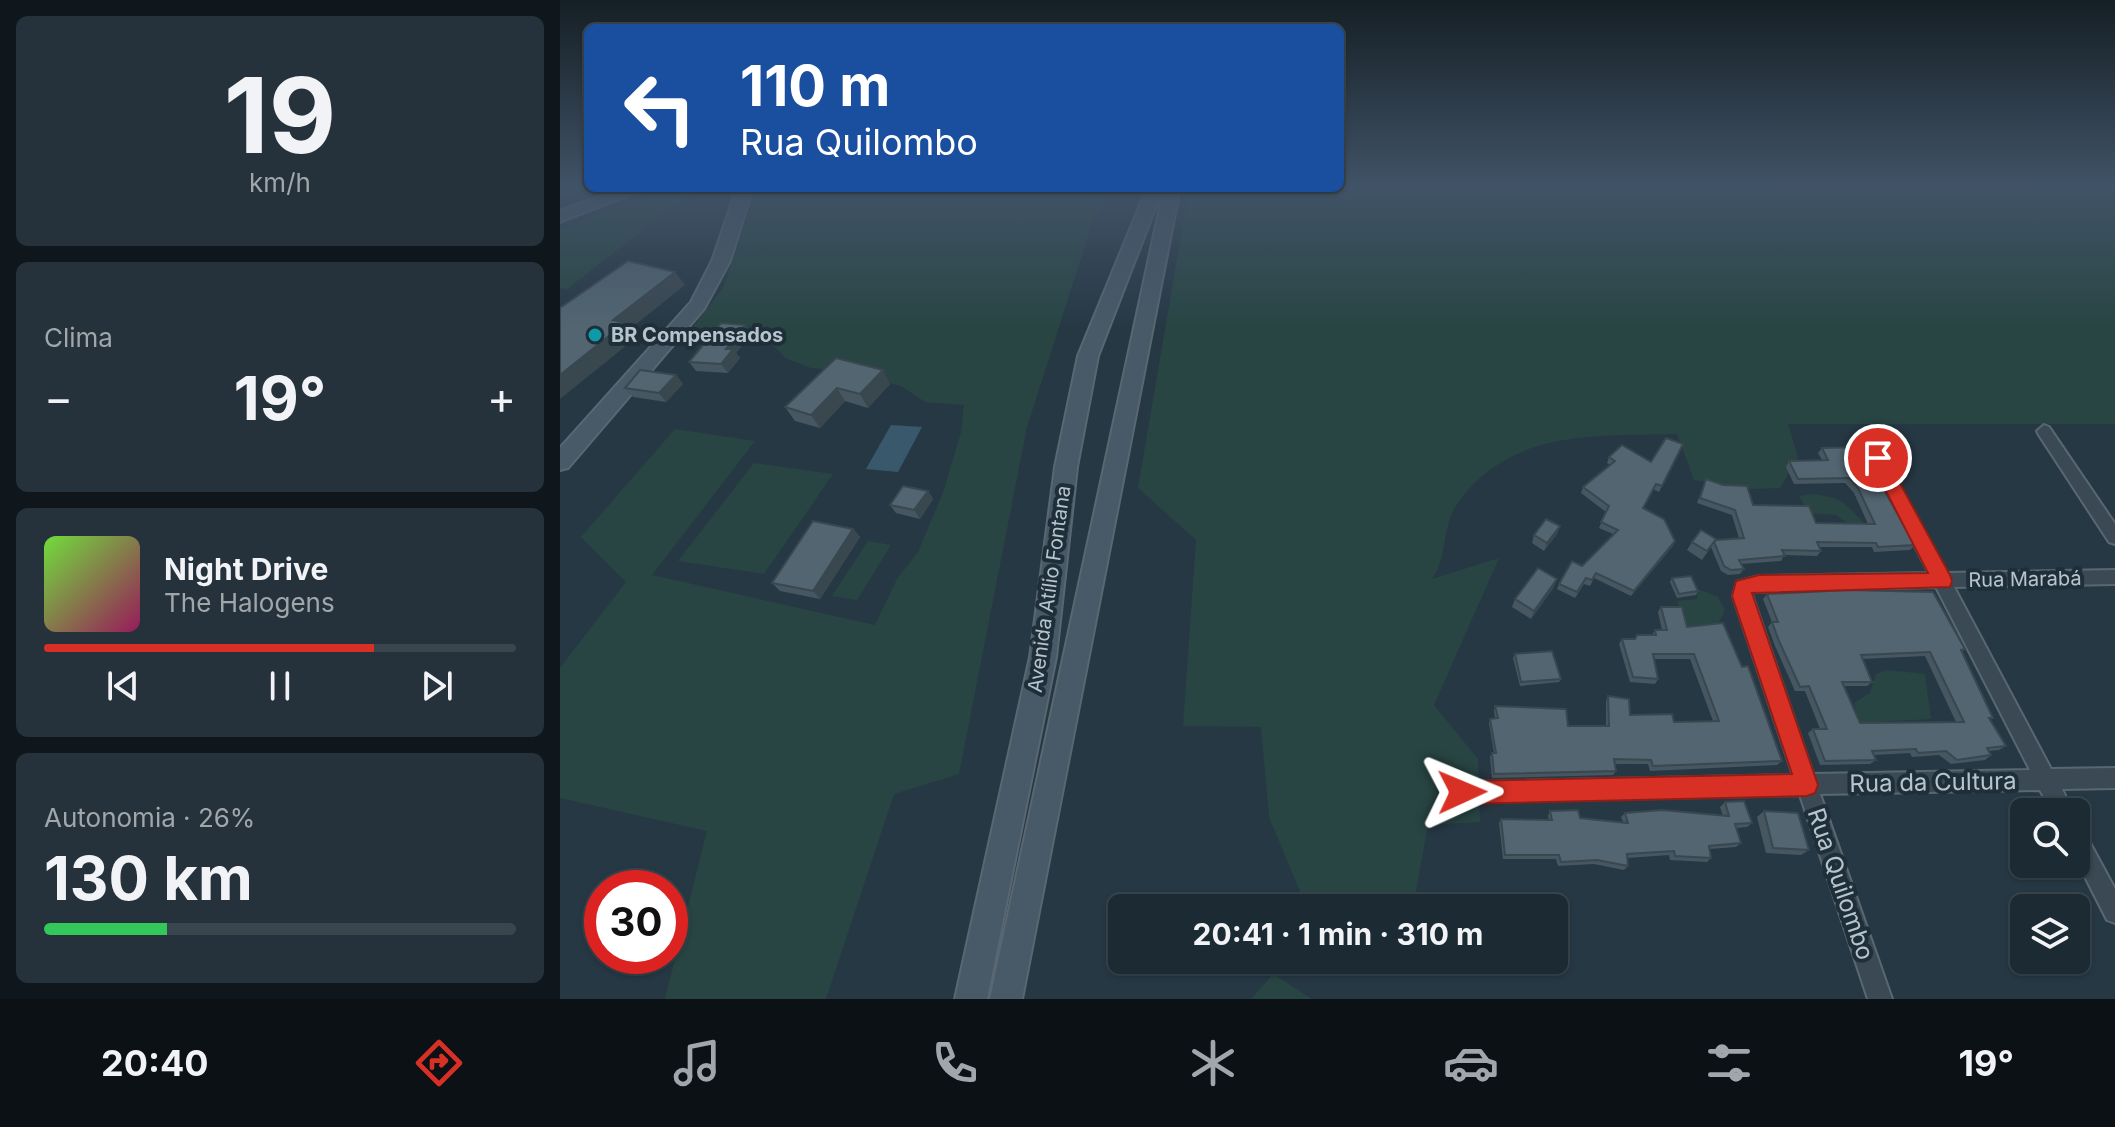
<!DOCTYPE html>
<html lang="pt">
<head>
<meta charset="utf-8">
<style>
	:root { --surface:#1c2a33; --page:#25323b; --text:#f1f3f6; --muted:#a0a7ac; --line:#3a464e; --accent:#d93025 }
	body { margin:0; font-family:Inter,sans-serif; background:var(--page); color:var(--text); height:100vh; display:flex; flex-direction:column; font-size:30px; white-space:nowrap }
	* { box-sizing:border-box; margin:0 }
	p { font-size:26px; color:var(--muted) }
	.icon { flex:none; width:44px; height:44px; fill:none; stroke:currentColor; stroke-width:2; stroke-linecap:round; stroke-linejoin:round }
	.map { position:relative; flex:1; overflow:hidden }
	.details { display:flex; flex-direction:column; gap:16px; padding:16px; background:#0f171c; width:560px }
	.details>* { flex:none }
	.top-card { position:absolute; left:24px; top:24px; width:760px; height:168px; border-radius:12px; box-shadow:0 2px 6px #0004,0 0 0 2px var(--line); background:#1a4fa0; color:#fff; overflow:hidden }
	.controls { position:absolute; left:1450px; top:798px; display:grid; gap:16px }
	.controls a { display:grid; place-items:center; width:80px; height:80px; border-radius:12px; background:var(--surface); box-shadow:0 2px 6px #0004,0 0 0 2px var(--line); font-size:40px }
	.speed { position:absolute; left:24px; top:870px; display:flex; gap:16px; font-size:40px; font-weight:700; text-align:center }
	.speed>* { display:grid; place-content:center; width:104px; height:104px; border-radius:50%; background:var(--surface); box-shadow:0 2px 6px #0004,0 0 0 2px var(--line); line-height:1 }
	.speed .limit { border:12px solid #d22; background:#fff; color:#111 }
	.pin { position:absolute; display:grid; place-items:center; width:68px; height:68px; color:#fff; margin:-34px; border:4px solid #fff; border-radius:50%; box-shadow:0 2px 8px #0007 }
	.me { position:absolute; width:88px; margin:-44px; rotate:89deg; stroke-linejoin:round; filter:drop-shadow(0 0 6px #0008) }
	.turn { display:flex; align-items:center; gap:28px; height:168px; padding:0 24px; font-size:36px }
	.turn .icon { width:104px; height:104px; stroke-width:2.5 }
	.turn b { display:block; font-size:56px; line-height:68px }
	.big { font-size:60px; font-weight:700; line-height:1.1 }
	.details .widget { flex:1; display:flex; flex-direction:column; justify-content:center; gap:12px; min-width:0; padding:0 28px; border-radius:12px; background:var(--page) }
	.details .dial { align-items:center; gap:0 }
	.dial b { font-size:104px; line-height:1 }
	.song { display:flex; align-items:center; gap:24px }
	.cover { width:96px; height:96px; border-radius:12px; background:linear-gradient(135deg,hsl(100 70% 55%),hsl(330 70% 35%)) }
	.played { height:8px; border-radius:4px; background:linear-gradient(90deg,var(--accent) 70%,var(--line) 70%) }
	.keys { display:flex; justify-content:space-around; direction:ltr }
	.heat { display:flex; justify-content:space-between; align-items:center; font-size:44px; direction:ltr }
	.charge { height:12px; border-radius:6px; background:linear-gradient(90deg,#34c759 26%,var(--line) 0) }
	.trip { position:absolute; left:548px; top:894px; width:460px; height:80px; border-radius:12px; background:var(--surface); box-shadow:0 2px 6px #0004,0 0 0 2px var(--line); font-weight:700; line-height:80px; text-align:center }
	.tabs { display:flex; height:128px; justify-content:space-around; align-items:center; background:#0b1114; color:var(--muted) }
	.tabs .icon { width:56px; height:56px }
	.tabs .current { color:var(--accent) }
	.tabs b { font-size:36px; color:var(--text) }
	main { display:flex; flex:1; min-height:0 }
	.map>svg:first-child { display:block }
</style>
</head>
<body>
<main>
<section class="details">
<div class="widget dial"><b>19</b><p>km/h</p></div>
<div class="widget"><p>Clima</p>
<div class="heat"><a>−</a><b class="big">19°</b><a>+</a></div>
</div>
<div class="widget">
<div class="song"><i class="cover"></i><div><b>Night Drive</b><p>The Halogens</p></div></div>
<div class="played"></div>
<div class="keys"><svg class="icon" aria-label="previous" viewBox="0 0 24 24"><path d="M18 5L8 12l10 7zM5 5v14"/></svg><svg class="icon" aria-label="pause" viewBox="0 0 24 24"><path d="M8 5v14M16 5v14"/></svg><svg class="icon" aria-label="next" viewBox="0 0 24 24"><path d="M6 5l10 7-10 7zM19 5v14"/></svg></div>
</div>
<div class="widget"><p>Autonomia · 26%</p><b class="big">130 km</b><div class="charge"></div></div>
</section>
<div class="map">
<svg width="1555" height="999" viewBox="0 0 1555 999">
	<rect width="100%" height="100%" fill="#263844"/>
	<g fill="#284543">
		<path d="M115,188H137L7,289L0,288V228Z"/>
		<path d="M198,188H542L549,196L533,221L467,427L399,774L334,794L266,999H105L147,831L0,798V668L66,582L21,537L115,429L195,441L92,575L315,625L337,579L358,552L384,490L401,432L404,405L365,402L341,386L284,371L251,368L225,358L213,345L191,334L133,327L163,288Z"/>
		<path d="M629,188H1555V424H1228L1238,457L1220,488L1192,489L1134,480L1117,434C1034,436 950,429 897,504C882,525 888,557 872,579L939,558L874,705L918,759L920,822L868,825L853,908H747L709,817L701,727L623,726L636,540L578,488Z"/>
		<path d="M194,463L273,474L204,574L118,561Z"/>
		<path d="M1252,494C1285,498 1284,503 1306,525L1292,526L1276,515L1249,513L1239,496Z"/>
		<path d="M308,541L331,545L297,600L272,596Z"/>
		<path d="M1138,589L1158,597L1165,610L1157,626H1125L1117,601L1137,599Z"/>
		<path d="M1327,670L1365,674L1371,719L1300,723L1294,703L1310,693L1316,674Z"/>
		<path d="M713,974L752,999H691Z"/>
	</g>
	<path fill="#39586b" d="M331,425L362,427L338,472L306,469Z"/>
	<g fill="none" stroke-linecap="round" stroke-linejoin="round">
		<g stroke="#596771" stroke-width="4">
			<g id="street">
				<path d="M1484,425L1489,427L1555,524V544L1549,542L1479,435L1477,431Z"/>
				<path d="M1305,428L1310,430L1386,573L1555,570V584L1394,587L1491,769L1555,768V788L1502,789L1513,812H1492L1480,790L1260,794L1332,999H1308L1240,795L902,802L895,799L892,792L895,785L902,782L1233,775L1173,596L1177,582L1199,576L1369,573L1297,434ZM1376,587L1470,770L1253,774L1191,592Z"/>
				<path d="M1516,827L1523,830L1555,889V923L1547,920L1516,859Z"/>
			</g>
		</g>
		<g stroke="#596771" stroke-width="4">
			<g id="secondary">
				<path d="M64,188H87L0,222V211Z"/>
				<path d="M177,188H193L170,261L144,309L8,468L0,470V448L131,302L152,261Z"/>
				<path d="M587,188H603L538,356L517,467L496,657L427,999H395L470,657L495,467L518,356Z"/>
				<path d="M604,188H620L462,999H430Z"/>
			</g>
		</g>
		<use href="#street" fill="#3a4954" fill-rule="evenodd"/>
		<use href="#secondary" fill="#485967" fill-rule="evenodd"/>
	</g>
	<g fill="#475761" fill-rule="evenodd">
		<path d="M191,334L176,353L180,358L168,373L136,371L129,362Z"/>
		<path d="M276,358L330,384L308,408L285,401L260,428L235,421L225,407Z"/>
		<path d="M116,375L123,384L106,402L73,397L65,388Z"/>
		<path d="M1123,444L1099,492L1093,489L1083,508L1115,541L1112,547L1071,596L1034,578L1030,586L1024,584L1015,598L997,589L999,584L1022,566L1053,534L1039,528L1046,512L1021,493L1023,487L1050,465L1047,463L1049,457L1091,462Z"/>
		<path d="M1262,448L1355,545L1350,550L1314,552L1312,547H1259L1261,551L1257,556L1224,555L1221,561L1181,564L1184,569L1180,574L1168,575L1161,571L1151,547L1142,560L1127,550L1132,542L1179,538L1172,515L1137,503L1146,479L1193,505L1256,523L1308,524L1294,493L1285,483L1234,484L1226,467L1229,461L1262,460L1258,453Z"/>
		<path d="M368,491L373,499L360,519L336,513L330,505Z"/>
		<path d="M1000,526L997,534L984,551L972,543L974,535Z"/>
		<path d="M293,529L300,537L260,599L220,591L212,583Z"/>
		<path d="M1112,578L1138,591L1136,595L1117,598L1110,582Z"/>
		<path d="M994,587L971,619L952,607L955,599Z"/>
		<path d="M1207,594L1405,649L1402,652L1433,718L1430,720L1446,746L1439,750L1429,751L1431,755L1425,760L1391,764L1379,755L1352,757L1350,753L1314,755L1316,760L1310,764L1260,765L1248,733L1253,729H1260L1245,691H1235L1215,646L1208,627L1212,622L1203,599ZM1365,656L1396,722L1300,723L1284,686H1307L1312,682L1302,659Z"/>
		<path d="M1101,607L1127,627L1222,761L1217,765L1090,771L1088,764H1054L1056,771L1053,775L932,778L930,757L932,753H934L929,724L930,719L935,718L934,711L935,706L1008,726H1046V701L1048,696L1070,715L1114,722L1153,721L1130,659H1094L1098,679L1095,684L1070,682L1059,644L1062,639H1075L1092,635L1095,630H1102L1098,612Z"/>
		<path d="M955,654L1001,679L999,682L960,686L953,658Z"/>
		<path d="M1165,802L1192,823L1187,827L1176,828L1181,843L1176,847L1150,849L1151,858L1147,862L1110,860L1109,855L1067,858L1068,866L1064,870L1034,864L998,866L996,859H943L939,823L941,819L989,820L988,816L990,811L1020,818L1063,822L1061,817L1065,813L1163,816L1160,807Z"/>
		<path d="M1204,811L1249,850L1241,855L1206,853L1197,817Z"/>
	</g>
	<g fill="#39474f">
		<path d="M115,272L125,285L70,329L77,337L0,399V375L53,320Z"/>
		<path d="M185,325L191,334L176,353L180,358L168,373L161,364L166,349Z"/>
		<path d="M323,370L330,384L308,408L300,394Z"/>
		<path d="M116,375L123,384L106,402L99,393Z"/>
		<path d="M277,388L285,401L260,428L251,415Z"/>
		<path d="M368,491L373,499L360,519L354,510Z"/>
		<path d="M1000,526L997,534L984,551L987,543Z"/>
		<path d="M293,529L300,537L260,599L253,591Z"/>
		<path d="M1115,541L1112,547L1071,596L1074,591Z"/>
		<path d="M997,579L994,587L971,619L974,611Z"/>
	</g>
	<g fill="#526571" stroke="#39474f" stroke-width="2" fill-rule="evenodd">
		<path d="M68,261L115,272L53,320L65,323L0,375V308Z"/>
		<path d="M161,323L185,325L166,349H173L161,364L129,362Z"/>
		<path d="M276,358L323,370L300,394L277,388L251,415L225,407Z"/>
		<path d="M80,370L116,375L99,393L65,388Z"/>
		<path d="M1106,438L1123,444L1102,486L1096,484L1083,508L1104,519L1115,541L1074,591L1036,573L1032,580L1026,578L1017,592L999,584L1012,561L1022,566L1058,530L1041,522L1049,506L1023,487L1055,461L1049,457L1062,445L1091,462Z"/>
		<path d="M1300,447L1355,545L1318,547L1316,543L1257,542L1261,551L1222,550L1225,556L1179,560L1184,569L1171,570L1164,566L1154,542L1156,540L1184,538L1175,510L1140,498L1146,479L1163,485L1187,486L1193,505L1249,506L1256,523L1315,524L1298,488L1289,478L1238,479L1229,461L1268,460L1262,448Z"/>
		<path d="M343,486L368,491L354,510L330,505Z"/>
		<path d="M986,519L1000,526L987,543L974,535Z"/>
		<path d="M253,521L293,529L253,591L212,583Z"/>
		<path d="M1141,530L1156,539L1147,551L1132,542Z"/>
		<path d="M978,568L997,579L974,611L955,599Z"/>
		<path d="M1131,576L1138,591L1119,594L1112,578Z"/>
		<path d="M1288,590L1373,592L1405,649L1401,650L1433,718H1429L1446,746L1427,748L1431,755L1397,760L1386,751L1358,753L1356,749L1312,751L1316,760L1265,761L1253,729H1267L1249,686L1240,687L1219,641L1212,622H1218L1207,594ZM1370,652L1404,722L1300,723L1282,682H1312L1301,655Z"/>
		<path d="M1101,607H1122L1127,627L1163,623L1182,667L1188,666L1222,761L1093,766L1091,760L1054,759L1056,771L934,774L932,753H936L930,719L938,718L935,706L1006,709L1008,726H1049L1048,696L1069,699L1070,715L1112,714L1114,722L1159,721L1134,654H1093L1098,679L1073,677L1062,639H1075L1077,635H1096L1095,630H1107Z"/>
		<path d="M992,651L1001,679L961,682L955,654Z"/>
		<path d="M1184,801L1192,823L1175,824L1181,843L1149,846L1151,858L1115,856L1114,851L1067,854L1068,866L1037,860L1001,862L999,855H945L941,819L992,820L990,811L1018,810L1020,818L1068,823L1065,813L1102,810L1169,816L1165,802Z"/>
		<path d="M1204,811L1238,813L1249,850L1213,848Z"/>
	</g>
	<linearGradient id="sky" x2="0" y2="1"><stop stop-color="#151f25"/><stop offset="0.57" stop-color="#415367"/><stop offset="1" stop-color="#415367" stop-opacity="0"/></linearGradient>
	<rect width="1555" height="328" fill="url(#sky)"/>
	<path fill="#d93025" stroke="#8d1f18" stroke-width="2" d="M1318,452L1324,454L1390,575L1392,581L1390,587L1192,593L1258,785L1255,793L1247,796L902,804L894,800L891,792L894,784L902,781L1232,774L1172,596L1176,581L1199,575L1368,573L1309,458Z"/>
	<circle fill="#0f9aa8" stroke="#1f2f39" stroke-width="3" cx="35" cy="335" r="8"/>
	<g text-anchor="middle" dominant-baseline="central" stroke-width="8" stroke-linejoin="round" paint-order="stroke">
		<g font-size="20" font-weight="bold" fill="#b8c4cd" stroke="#1f2f39" text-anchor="start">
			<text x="51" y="335">BR Compensados</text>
		</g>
		<g font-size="20" fill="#b8c4cd" stroke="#1f2f39">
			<text transform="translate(1465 579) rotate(-1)">Rua Marabá</text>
			<text transform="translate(489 589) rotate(-82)">Avenida Atílio Fontana</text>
		</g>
		<g font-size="24" fill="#b8c4cd" stroke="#1f2f39">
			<text transform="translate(1373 782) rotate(-1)">Rua da Cultura</text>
			<text transform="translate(1281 884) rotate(71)">Rua Quilombo</text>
		</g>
	</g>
</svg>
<div class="controls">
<a><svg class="icon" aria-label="search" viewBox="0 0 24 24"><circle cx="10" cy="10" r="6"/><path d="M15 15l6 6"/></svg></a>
<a><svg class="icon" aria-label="layers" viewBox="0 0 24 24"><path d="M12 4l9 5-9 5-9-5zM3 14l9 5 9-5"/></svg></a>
</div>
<div class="speed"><div class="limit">30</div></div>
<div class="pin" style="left:1318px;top:458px;background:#d93025"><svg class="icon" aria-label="arrive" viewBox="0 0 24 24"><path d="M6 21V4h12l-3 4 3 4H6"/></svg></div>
<svg class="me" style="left:902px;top:792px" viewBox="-20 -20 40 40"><path d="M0-17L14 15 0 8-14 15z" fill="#d93025" stroke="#fff" stroke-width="4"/></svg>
<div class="trip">20:41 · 1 min · 310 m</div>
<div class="top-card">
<div class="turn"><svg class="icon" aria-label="left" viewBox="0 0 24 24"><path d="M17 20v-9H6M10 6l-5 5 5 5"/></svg><div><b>110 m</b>Rua Quilombo</div></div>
</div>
</div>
</main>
<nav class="tabs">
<b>20:40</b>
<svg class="icon current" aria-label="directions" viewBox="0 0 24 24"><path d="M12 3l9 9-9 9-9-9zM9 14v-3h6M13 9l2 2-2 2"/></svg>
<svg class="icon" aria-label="music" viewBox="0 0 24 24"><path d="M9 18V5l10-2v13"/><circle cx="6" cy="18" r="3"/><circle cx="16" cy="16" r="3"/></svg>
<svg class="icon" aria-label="phone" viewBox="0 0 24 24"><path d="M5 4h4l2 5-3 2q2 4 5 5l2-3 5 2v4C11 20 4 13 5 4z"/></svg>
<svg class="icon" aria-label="climate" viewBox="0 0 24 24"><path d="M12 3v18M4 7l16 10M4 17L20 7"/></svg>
<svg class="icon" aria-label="car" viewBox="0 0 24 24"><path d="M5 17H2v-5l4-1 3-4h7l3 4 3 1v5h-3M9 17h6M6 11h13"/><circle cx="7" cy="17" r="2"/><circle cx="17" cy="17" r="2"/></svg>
<svg class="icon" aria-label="filters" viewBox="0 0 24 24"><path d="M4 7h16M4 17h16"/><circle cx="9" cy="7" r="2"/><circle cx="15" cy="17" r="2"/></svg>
<b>19°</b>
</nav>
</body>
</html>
